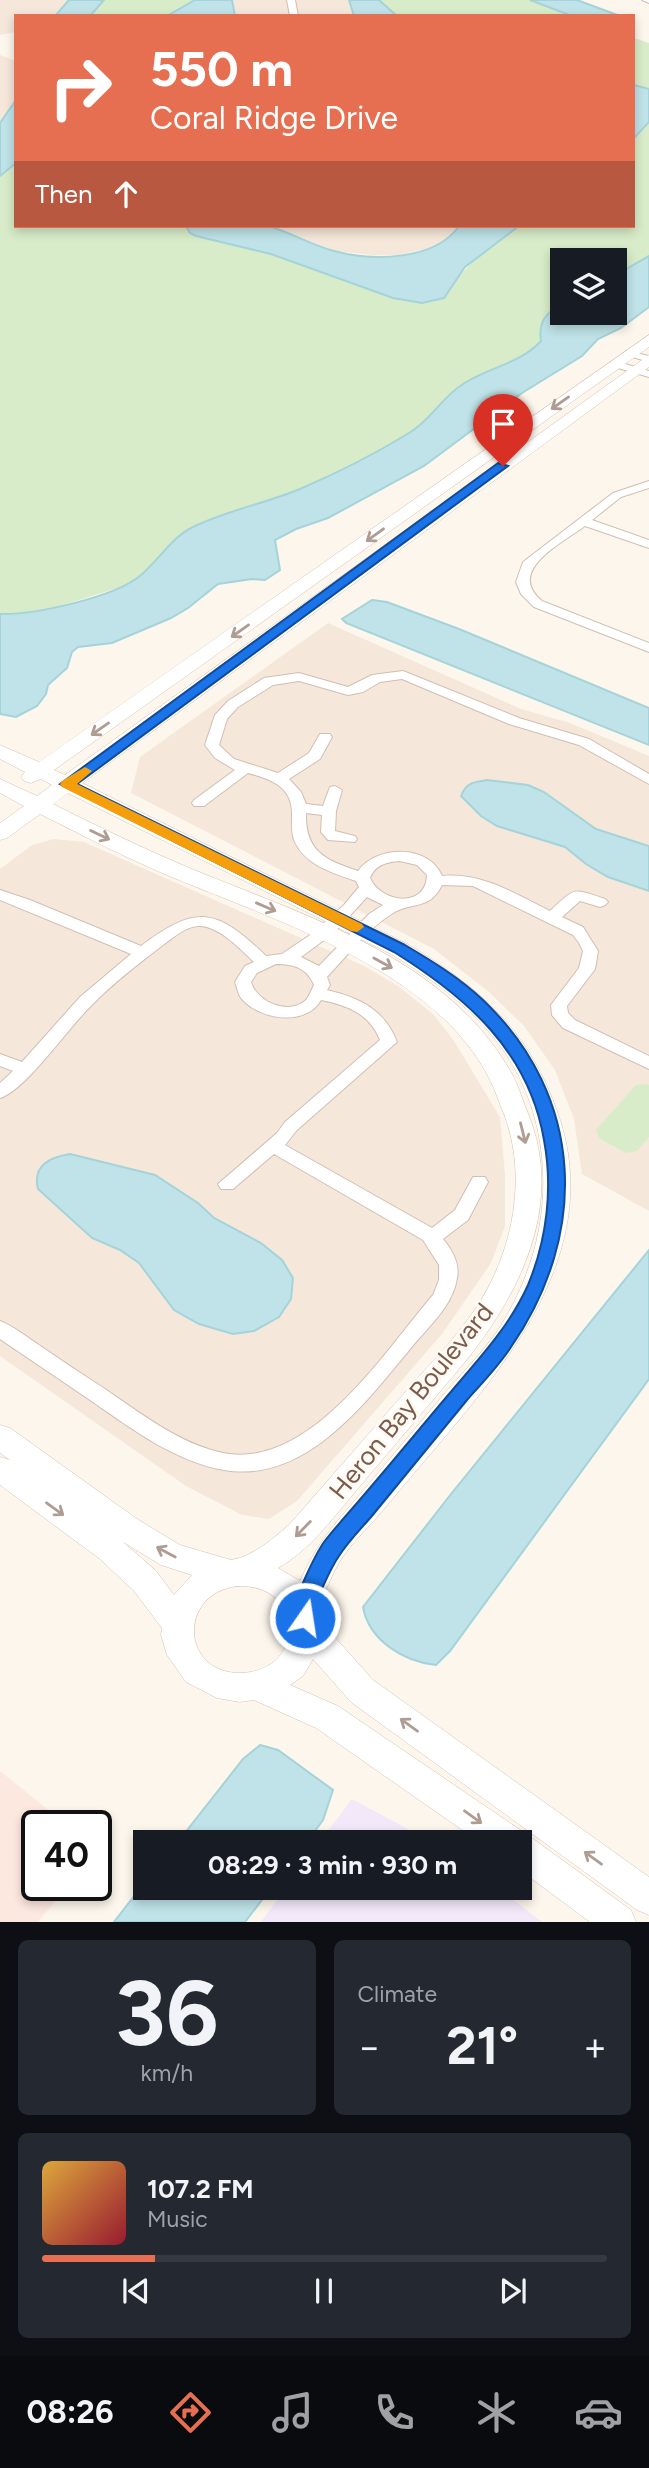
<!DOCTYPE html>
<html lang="en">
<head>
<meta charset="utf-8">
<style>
	:root { --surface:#171b24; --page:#242831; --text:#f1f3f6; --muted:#9ea1a6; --line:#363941; --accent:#e76f51 }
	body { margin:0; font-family:Figtree,sans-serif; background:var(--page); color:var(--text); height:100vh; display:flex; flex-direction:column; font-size:26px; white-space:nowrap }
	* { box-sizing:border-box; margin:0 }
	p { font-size:23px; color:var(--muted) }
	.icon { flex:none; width:38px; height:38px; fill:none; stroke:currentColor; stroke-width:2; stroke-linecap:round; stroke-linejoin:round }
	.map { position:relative; height:1922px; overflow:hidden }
	.sheet { display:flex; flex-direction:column; gap:18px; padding:18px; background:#0d0f14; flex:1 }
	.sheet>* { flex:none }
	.hud { position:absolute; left:14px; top:14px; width:621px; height:214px; border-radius:0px; box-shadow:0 4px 10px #0003; background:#e76f51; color:#fff; overflow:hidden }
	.fabs { position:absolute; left:550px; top:248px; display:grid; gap:14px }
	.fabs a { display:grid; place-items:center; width:77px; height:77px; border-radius:0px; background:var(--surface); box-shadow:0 4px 10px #0003; font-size:35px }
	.speed { position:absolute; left:21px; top:1810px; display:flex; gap:14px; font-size:35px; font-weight:700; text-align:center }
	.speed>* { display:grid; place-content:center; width:91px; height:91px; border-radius:50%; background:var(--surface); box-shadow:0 4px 10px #0003; line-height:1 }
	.speed .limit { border:4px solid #111; border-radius:10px; background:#fff; color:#111 }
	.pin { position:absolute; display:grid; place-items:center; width:60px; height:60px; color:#fff; margin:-72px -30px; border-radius:50% 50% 50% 0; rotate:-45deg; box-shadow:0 0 7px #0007 }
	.pin .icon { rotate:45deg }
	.me { position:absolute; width:77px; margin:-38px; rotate:13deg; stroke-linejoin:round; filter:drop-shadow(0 0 5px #0008) }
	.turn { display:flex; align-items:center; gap:24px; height:147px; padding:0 21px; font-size:32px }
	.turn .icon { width:91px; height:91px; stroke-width:2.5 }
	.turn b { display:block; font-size:49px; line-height:60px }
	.then { display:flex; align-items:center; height:66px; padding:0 21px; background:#0003; gap:14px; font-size:26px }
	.big { font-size:52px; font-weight:700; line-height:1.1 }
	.sheet .tile { flex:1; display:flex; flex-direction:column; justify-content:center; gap:10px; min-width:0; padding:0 24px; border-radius:10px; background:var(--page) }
	.sheet .dial { align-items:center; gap:0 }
	.dial b { font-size:91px; line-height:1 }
	.song { display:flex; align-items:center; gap:21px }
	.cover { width:84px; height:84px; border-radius:10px; background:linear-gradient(135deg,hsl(40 70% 55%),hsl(350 70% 35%)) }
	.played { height:7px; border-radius:4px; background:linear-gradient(90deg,var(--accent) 20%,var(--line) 20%) }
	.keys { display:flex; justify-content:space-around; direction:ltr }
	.heat { display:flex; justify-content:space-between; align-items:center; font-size:38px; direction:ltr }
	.sheet .tiles { flex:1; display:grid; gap:18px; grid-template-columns:1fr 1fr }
	.tile:last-child { grid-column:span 2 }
	.trip { position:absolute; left:133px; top:1830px; width:399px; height:70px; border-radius:0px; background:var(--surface); box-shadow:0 4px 10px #0003; font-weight:700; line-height:70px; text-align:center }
	.menu { display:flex; height:112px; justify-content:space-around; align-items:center; background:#090b0e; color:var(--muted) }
	.menu .icon { width:49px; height:49px }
	.menu .current { color:var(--accent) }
	.menu b { font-size:32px; color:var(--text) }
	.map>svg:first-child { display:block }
</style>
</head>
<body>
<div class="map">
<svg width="649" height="1922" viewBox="0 0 649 1922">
	<rect width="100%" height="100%" fill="#fdf6ec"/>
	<g fill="#f5e8da">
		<path d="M0,0H69L55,16H16V32L0,35Z"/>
		<path d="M232,0H349L354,16H235Z"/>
		<path d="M0,55L16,61V100L0,123Z"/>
		<path d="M266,226H459L446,242L434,247L398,255H373L336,251Z"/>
		<path d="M328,623L521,709L570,723L649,756V1211L582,1174L574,1119L555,1070L524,1026L489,992L434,949L131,793L140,757Z"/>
		<path d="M54,839L84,842L364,966L398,986L434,1015L454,1041L500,1117L505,1175V1226L491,1263L442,1334L297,1501L269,1519L242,1515L186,1486L0,1356V869L32,845Z"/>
	</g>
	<path fill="#fde8e0" d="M0,1771L67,1825H37V1885H69L38,1922H0Z"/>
	<g fill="#f3e8fa">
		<path d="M352,1799L434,1843H319Z"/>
		<path d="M286,1888H498L542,1922H261Z"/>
	</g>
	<g fill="#d8ecc9">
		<path d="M104,0H194L167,16H90Z"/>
		<path d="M379,0H530L572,16H397Z"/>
		<path d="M634,38L649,43V89L634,85Z"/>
		<path d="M649,122V256L614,276V261H562V303C547,314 538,322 541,341L525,356L449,395L431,418L392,444L301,489L185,531L152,566L127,585L57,607L29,613L0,614V176L16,163V226H186L190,233L196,236L271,254L393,298L422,303L450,287L480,253L519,226H634V138Z"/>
		<path d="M647,1084L649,1085V1137L637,1151L626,1153L599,1138L596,1130L636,1085Z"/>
	</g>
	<g fill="#bfe3e8" stroke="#a5d3da" stroke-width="2">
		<path d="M69,0H104L90,16H55Z"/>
		<path d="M195,0H232L235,16H167Z"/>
		<path d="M349,0H379L397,16H354Z"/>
		<path d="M530,0H577L620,16H572Z"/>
		<path d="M634,85L649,89V122L634,138Z"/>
		<path d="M16,100V163L0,176V123Z"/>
		<path d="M186,226C210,226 245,221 268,226C290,232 311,245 334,251C372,261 435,261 459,226H519L465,267L444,298L422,303L393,298L271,254L196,236L190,233Z"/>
		<path d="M649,256V307L621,328L598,339L582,356L522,393L424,466L328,518L296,529L275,540L280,570L265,580L252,579L218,584L188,608L171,618L112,643L78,647L72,652L67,668L48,685L46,694L37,706L16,717L0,714V614C34,615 116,597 141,575C160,559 172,536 195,526C229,510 266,503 300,489C337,473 375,454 409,433C431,420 442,397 463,384C489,367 520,364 541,341C538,322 546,313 562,303V313H614V276Z"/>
		<path d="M372,600L387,602L459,629L649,708V745L346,623L342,619Z"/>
		<path d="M487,780L528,785L544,792L596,829L649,846V891L608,877L586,864L565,847L497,826L481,816L461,796C466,783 473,782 487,780Z"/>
		<path d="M70,1154L155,1175L198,1203L214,1218L261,1243L282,1260L293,1278L291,1299L279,1317L254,1331L233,1334L199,1324L174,1310L139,1263L120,1250L92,1238L38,1189C32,1165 51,1157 70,1154Z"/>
		<path d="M649,1250V1379L450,1651L436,1665C405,1662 369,1641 363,1607L451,1494Z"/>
		<path d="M260,1745L278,1750L333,1790L323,1820L306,1843H177L243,1759Z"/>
		<path d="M145,1882V1888H271L245,1922H114Z"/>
	</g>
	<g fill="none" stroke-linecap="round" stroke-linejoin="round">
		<g stroke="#d1beb0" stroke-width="2">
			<g id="street">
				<path d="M287,0H295L298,16H290Z"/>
				<path d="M642,0H649V3Z"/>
				<path d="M626,351L649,356V362L626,355Z"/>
				<path d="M615,361L649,371V377L611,366V362Z"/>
				<path d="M649,481V488L621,497L592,520L649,540V548L585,526C562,543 505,571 542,601L649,643V652L534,607L521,594L516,582L523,562L613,493Z"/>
				<path d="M403,671L519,718L589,739L649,774V784L579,745L509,724L402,679L380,682L363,692L348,695L299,681L273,685L238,707L227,719L219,745L234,759L278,773L309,753L320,734H330L332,737L320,759L289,779L301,792L306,804L323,806L330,787L335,786L342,790L336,811L335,831L355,836L357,839L355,842L328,840L321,832L322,815L306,813C305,851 325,860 358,871C376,845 429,844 442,876C482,872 515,894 550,911C576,887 572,888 605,899L608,902L605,905L600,907L580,901L562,917L583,927L598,951L595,969L567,1006L568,1013L575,1020L649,1056V1069L563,1028L552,1015L551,1005L579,968L583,951L579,943L573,935L473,886L442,885C429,911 413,901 393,913C367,929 348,955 327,977L330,985L327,990C360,998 384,1009 397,1042L297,1130L285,1145L432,1228L455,1210L473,1177H485L488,1182L468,1220L443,1239C452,1250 460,1263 457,1278C453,1306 428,1327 411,1348C365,1403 306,1484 224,1470C176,1462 132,1429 93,1402C62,1381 31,1360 0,1339V1321C13,1326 25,1336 36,1343C58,1358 80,1373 102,1387C139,1412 179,1444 223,1453C310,1470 384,1352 433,1295L439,1280V1265L423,1240L274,1154L233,1189H221L218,1184L277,1133L285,1122L380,1040C370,1014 347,1005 321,1000C306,1027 259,1020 241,998C238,994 237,987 235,982L245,966L254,962C240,949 221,928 201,926C187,925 174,937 163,945C138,964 112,984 90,1007C68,1028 26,1090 0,1098V1083L13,1071L0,1066V1054L22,1062L80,997L131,954L0,900V890L30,900L141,946C197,904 216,908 266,956L282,954L313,933L344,905L359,887L356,881C333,873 304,865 294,840C291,831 292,822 292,813C292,786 270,779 248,773L204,806H194L192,803L194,800L235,770L215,758L205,745L215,715L228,701L264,678L299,673L348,687L372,675ZM400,861L417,865L427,875C426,909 381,903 370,878C375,865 386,862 400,861ZM367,897L383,905L369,914L319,966L301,957L335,932ZM276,964C294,964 307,968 314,985C312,989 309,996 306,1000C288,1016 257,1002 251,982L257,973Z"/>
			</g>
		</g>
		<g stroke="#d6c0b0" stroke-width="1">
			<path id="secondary" d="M649,335V347L54,770L65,775L649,355V367L82,783L407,944C478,986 527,1029 556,1108C616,1268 475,1397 384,1509C370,1526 352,1542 340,1561C331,1576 325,1593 317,1609L321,1622L373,1680L649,1877V1915L637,1910L351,1702L313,1659L303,1676L290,1685L338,1706L532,1838L631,1910L636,1922H590L520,1870V1843H481L316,1728L254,1700L240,1702L217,1698L186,1682L167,1655L161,1635L162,1628L134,1591L100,1559L0,1485V1457L10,1460L0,1453V1425L10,1428L137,1519L180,1545L231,1560C254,1556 272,1539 289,1525C329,1480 368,1434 408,1389C437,1356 470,1324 490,1284C516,1233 525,1169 504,1114C499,1103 496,1091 490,1080C437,972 278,921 174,878C128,859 84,836 40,814L7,838L0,840V823L24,806L0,793V779L37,796L52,785L41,779L31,783L24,781L21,777L25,772L0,759V745L39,762ZM68,793L391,954C466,999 525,1051 540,1142C551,1209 534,1276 496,1333C481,1354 462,1373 445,1393C418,1426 390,1458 363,1491C336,1523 318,1541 300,1581L278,1568C310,1550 332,1519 355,1492C388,1453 421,1414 454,1375C515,1304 566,1210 529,1116C523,1102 519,1087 512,1074C446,956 304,916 187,867C142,848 97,826 53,804ZM123,1542L161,1565L192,1575L174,1595L156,1571ZM237,1586C305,1583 307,1671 241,1673C181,1674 177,1594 237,1586Z"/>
		</g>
		<use href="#street" fill="#fff" fill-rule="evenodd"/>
		<use href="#secondary" fill="#fff" fill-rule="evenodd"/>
	</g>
	<defs><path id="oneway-shaft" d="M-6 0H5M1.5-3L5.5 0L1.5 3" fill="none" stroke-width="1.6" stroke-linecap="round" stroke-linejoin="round" transform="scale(1.75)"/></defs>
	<g stroke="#af9d94">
		<use href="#oneway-shaft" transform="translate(560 403) rotate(145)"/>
		<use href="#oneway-shaft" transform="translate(375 535) rotate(144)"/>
		<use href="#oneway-shaft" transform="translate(240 631) rotate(145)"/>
		<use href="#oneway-shaft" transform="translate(100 729) rotate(145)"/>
		<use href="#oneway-shaft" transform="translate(100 835) rotate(26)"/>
		<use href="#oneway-shaft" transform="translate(266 907) rotate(23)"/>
		<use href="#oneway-shaft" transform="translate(383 963) rotate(29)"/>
		<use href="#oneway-shaft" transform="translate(523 1133) rotate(76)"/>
		<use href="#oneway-shaft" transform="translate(55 1509) rotate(36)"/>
		<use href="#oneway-shaft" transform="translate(303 1529) rotate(134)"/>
		<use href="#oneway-shaft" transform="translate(166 1552) rotate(-152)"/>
		<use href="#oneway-shaft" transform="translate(409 1725) rotate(-144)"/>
		<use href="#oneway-shaft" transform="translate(473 1817) rotate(36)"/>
		<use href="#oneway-shaft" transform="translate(593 1858) rotate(-144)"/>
	</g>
	<path fill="#1a73e8" stroke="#114b97" stroke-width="2" d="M498,463L508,466L77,784L405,945C432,961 460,978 483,1000C585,1097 589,1234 511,1347C499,1366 482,1383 467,1400C437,1437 406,1474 376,1511C364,1526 349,1540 339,1556C328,1572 321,1592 313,1609L316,1618L313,1625L305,1628L298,1625L292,1609C301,1587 311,1561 324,1542C338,1524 354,1507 369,1489C400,1453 430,1416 461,1380C486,1351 512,1321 528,1285C547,1239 553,1188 544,1140C529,1051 466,997 394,952L60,784Z"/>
	<path fill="#f59e0b" d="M85,767L92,771L77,784L362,924L364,927L357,932L351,931L62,787L60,784L62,781Z"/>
	<g text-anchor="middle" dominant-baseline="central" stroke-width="6" stroke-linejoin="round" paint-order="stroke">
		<g font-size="26" fill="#7a5c4d" stroke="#fffaf3">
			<text transform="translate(411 1401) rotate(-51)">Heron Bay Boulevard</text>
		</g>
	</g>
</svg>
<div class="fabs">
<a><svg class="icon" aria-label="layers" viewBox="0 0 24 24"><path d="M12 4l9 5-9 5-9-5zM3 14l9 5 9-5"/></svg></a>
</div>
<div class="speed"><div class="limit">40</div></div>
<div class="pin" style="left:503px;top:466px;background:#d93025"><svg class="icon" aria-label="arrive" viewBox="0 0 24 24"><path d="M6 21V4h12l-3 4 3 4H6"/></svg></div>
<svg class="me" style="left:305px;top:1618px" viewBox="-20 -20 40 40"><circle r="17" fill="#1a73e8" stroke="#fff" stroke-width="3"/><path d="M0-11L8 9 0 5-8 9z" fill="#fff"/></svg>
<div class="trip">08:29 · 3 min · 930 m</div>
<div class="hud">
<div class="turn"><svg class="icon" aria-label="right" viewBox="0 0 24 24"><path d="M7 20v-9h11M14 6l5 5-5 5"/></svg><div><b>550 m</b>Coral Ridge Drive</div></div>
<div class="then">Then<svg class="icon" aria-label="ahead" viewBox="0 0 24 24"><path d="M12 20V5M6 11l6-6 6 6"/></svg></div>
</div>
</div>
<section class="sheet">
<div class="tiles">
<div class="tile dial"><b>36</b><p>km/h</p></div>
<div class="tile"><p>Climate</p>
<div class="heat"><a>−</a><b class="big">21°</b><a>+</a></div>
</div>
<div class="tile">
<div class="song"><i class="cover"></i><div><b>107.2 FM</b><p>Music</p></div></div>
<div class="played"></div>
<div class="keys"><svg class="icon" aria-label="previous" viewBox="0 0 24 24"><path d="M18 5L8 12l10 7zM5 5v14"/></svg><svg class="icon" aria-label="pause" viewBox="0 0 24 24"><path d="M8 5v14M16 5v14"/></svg><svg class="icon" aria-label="next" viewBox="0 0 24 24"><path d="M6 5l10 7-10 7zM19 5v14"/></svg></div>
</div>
</div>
</section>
<nav class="menu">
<b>08:26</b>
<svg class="icon current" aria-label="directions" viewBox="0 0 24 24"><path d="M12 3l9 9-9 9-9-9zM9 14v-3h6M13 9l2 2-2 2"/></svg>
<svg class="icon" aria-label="music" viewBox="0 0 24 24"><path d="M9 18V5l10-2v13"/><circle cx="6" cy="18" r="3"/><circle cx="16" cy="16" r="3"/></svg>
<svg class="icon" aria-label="phone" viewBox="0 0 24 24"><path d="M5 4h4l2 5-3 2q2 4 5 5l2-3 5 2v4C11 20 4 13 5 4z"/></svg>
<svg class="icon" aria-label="climate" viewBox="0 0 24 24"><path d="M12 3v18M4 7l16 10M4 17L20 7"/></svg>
<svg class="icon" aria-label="car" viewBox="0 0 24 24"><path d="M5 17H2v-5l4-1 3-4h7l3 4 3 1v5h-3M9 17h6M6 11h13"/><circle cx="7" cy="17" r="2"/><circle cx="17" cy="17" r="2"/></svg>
</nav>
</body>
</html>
